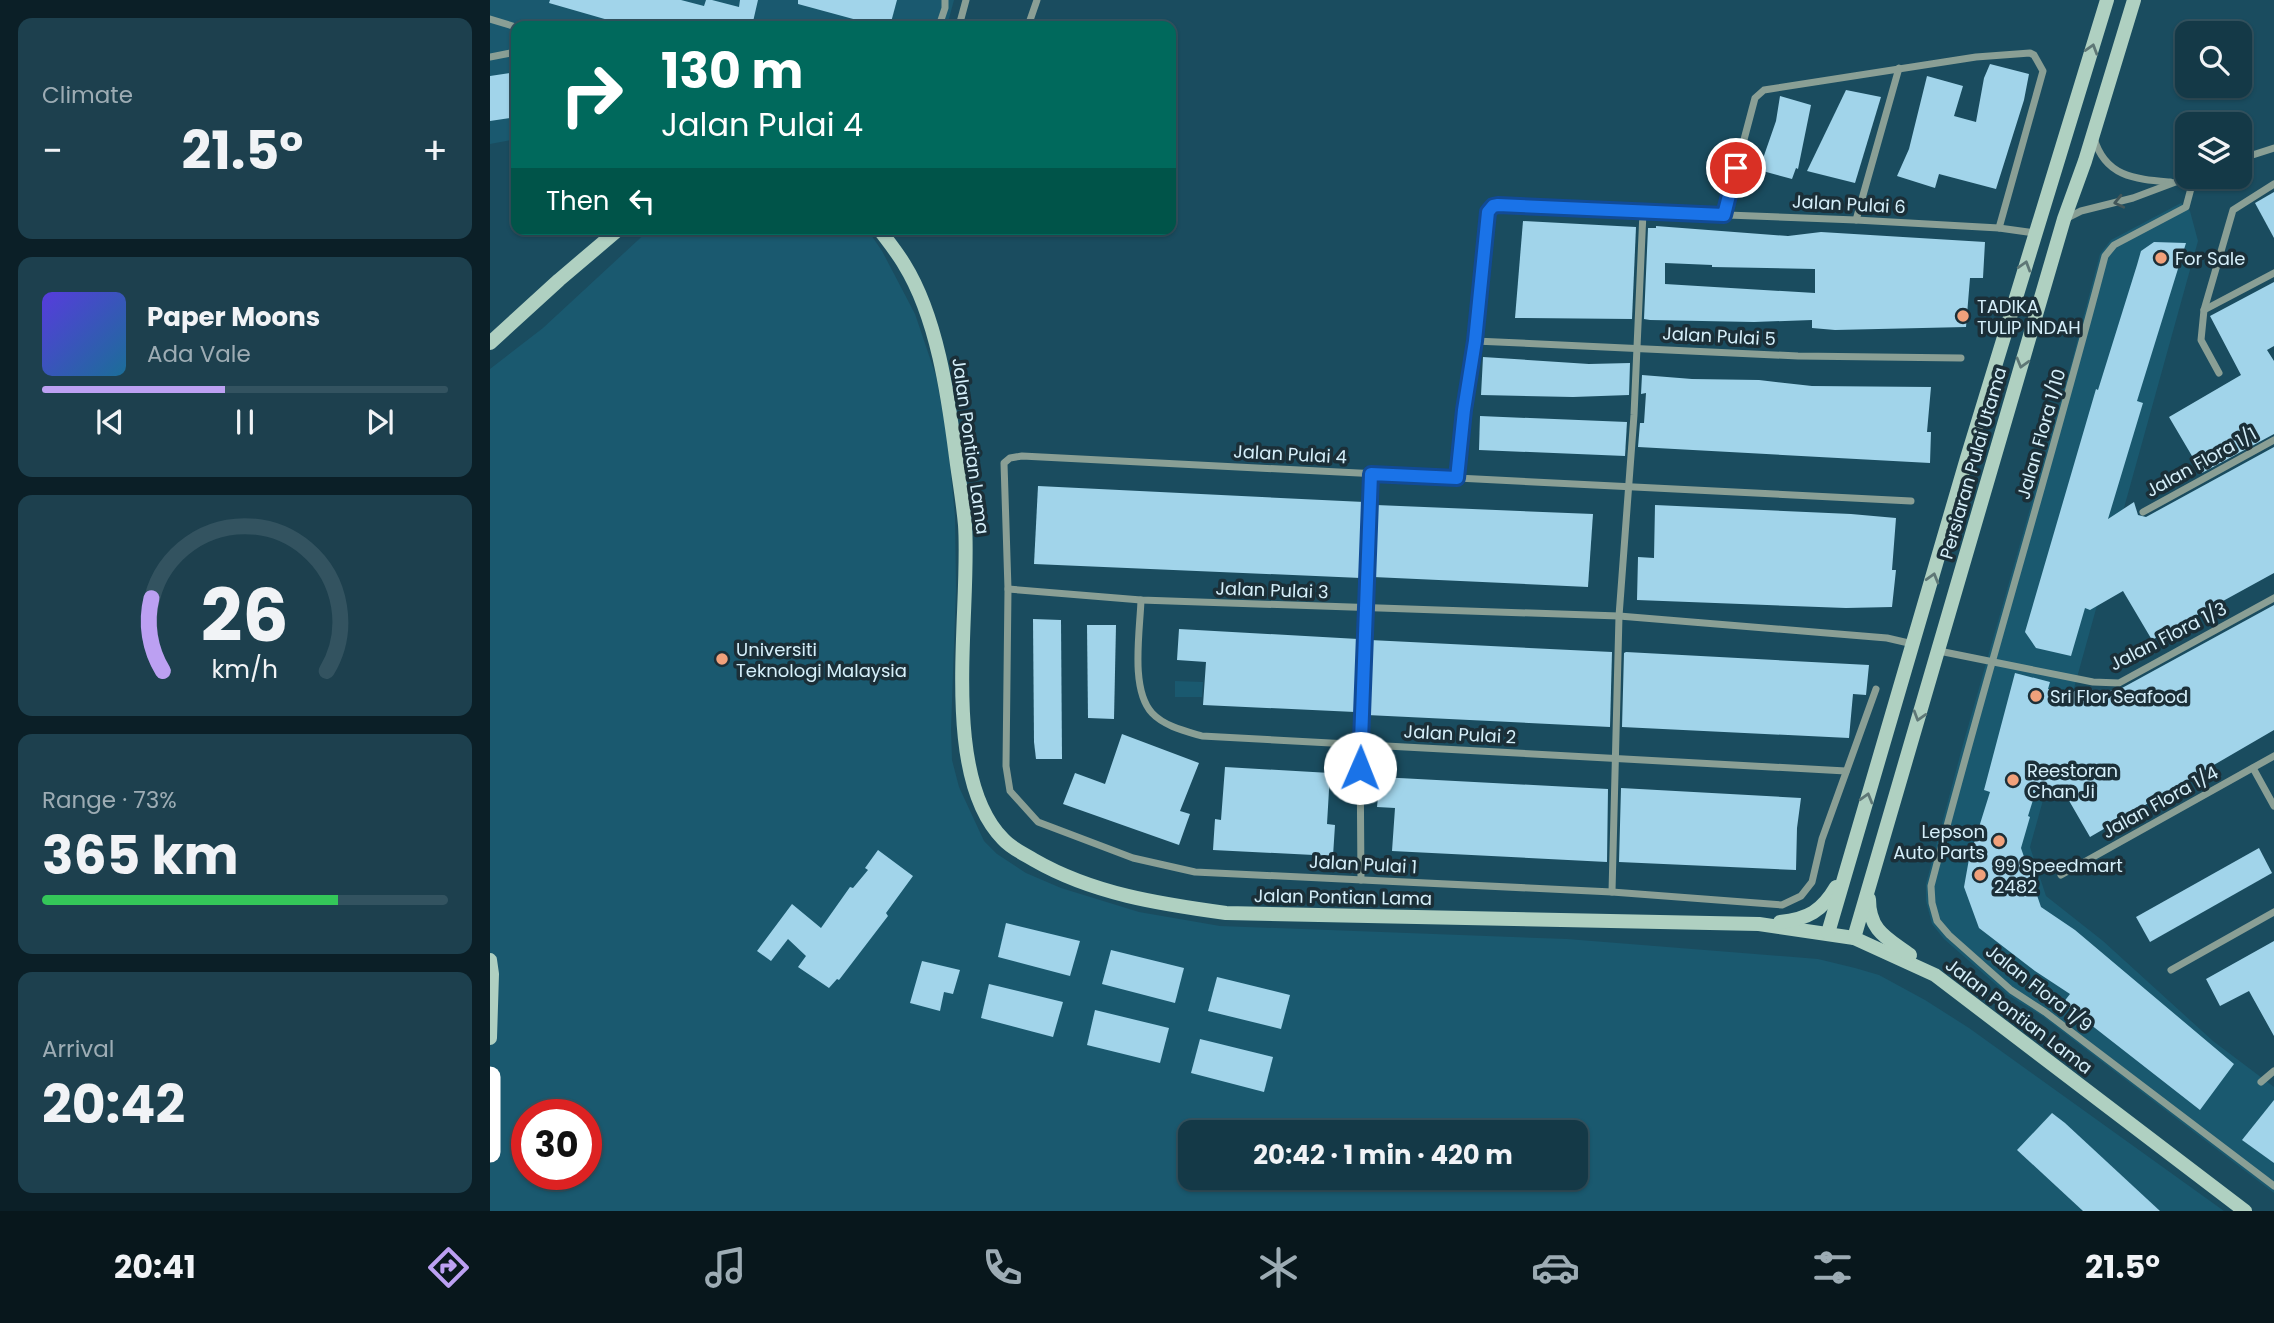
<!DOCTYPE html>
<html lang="en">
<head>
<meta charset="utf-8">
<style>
	:root { --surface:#143947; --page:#1d404e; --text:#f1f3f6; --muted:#9dacb4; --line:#335360; --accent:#bca0f2 }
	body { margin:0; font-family:Poppins,sans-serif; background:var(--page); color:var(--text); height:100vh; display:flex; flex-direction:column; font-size:26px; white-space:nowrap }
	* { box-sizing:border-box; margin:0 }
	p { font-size:23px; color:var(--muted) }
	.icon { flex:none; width:38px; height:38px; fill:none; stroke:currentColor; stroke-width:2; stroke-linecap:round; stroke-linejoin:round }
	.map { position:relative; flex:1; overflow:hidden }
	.sheet { display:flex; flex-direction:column; gap:18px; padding:18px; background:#0b1f27; width:490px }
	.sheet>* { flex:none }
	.hud { position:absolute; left:21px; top:21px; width:665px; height:214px; border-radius:14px; box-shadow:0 2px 5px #0004,0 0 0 2px var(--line); background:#00695c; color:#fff; overflow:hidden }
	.controls { position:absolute; left:1685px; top:21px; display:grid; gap:14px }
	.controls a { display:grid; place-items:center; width:77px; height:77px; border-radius:14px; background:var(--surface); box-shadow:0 2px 5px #0004,0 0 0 2px var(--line); font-size:35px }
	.speed { position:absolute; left:21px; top:1099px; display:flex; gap:14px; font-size:35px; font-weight:700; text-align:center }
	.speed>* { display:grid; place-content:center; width:91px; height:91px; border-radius:50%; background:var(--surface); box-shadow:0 2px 5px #0004,0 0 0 2px var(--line); line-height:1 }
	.speed .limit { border:10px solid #d22; background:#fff; color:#111 }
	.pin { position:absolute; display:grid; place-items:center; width:60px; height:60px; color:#fff; margin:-30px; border:4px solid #fff; border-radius:50%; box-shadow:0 2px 7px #0007 }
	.me { position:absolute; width:77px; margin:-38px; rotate:1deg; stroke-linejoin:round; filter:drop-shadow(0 0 5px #0008) }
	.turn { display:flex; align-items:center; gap:24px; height:147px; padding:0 35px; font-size:32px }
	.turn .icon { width:91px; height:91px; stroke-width:2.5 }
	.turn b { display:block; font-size:49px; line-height:60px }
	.then { display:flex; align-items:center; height:66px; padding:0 35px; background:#0003; gap:14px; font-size:26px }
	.big { font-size:52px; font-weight:700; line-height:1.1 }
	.sheet .widget { flex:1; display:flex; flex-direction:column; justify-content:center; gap:10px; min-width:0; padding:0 24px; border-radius:14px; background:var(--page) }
	.sheet .dial { align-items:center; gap:0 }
	.dial svg { height:182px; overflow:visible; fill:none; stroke:var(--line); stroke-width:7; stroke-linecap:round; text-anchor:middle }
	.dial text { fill:var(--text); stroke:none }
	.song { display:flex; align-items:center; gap:21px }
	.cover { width:84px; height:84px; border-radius:10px; background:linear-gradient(135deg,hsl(250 70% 55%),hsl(200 70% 35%)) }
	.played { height:7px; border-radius:4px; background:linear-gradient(90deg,var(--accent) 45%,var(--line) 45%) }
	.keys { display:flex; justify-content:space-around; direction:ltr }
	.heat { display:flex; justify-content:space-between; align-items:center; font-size:38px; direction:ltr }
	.charge { height:10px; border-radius:5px; background:linear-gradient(90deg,#34c759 73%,var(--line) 0) }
	.trip { position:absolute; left:688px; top:1120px; width:410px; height:70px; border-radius:14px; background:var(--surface); box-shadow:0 2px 5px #0004,0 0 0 2px var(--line); font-weight:700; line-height:70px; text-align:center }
	.tabs { display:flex; height:112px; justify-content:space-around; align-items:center; background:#08171c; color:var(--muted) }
	.tabs .icon { width:49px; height:49px }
	.tabs .active { color:var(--accent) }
	.tabs b { font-size:32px; color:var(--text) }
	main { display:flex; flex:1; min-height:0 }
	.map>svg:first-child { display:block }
</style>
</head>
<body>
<main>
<section class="sheet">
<div class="widget"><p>Climate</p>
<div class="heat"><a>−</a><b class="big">21.5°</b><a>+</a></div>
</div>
<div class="widget">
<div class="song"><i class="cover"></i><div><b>Paper Moons</b><p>Ada Vale</p></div></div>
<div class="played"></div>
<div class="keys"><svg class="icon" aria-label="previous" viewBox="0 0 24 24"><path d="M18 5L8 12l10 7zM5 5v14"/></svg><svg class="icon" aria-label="pause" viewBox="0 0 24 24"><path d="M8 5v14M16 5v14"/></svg><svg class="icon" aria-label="next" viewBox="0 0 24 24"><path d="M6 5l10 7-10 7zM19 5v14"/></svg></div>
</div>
<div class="widget dial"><svg viewBox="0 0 100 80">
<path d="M14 69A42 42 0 1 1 86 69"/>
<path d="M14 69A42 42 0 0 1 9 37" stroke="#bca0f2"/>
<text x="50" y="56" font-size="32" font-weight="700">26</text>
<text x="50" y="72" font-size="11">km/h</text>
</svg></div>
<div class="widget"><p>Range · 73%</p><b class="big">365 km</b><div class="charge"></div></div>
<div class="widget"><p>Arrival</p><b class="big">20:42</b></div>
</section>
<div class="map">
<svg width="1784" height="1211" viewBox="0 0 1784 1211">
	<rect width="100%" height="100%" fill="#1a4c5f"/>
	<g fill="#1a596f" fill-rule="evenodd">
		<path d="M0,0H464L457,26H26V139L0,144Z"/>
		<path d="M1691,203L1700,211L1708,241L1540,847L1556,896L1613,941L1723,1041L1784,1087V1193L1552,1016L1518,995L1454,939L1442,924L1436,901V884L1472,748L1582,361L1610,254L1621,240Z"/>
		<path d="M160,229H377L392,251L425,314L446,376L457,436L465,516L466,590L461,729L462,760L469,787L494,841L507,854L536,873L571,888L649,912L730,926L1077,939L1328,959L1365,968L1389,975L1435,1000L1479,1028L1734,1211H0V369L53,328ZM37,1115H96V1174H37ZM700,1132H1085V1178H700Z"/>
		<path d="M685,681L713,682L712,697H685Z"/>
	</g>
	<g fill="#a1d4ea" fill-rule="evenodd">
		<path d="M60,0H191L214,6L216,0H222L249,7L250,0H268L262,26H139L59,3Z"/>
		<path d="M308,0H407L400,26H389L308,4Z"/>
		<path d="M1500,64L1539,74L1534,100L1506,189L1449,174L1445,188L1407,176L1419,149L1437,76L1473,86L1464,116L1486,122L1494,78Z"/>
		<path d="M26,72V117L0,121V76Z"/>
		<path d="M1356,90L1391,97L1365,183L1317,171Z"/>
		<path d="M1290,96L1321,105L1308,169L1306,168L1302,179L1269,170L1286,121Z"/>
		<path d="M1784,192V238L1765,203Z"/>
		<path d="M1033,221L1146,227L1142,319L1025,318Z"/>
		<path d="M1166,226L1298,236L1331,232L1495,242L1493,278H1480L1476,327L1345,330L1322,328V320L1264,322L1160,320L1154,319L1158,228H1166ZM1175,263L1222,265V267L1325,269V293L1175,284Z"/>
		<path d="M1664,242L1696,243L1647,401L1653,403L1618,519L1644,502L1648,515L1656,517L1784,447V573L1662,640L1633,591L1600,610L1595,608L1581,656L1546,648L1535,632L1606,389L1608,390L1647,265L1651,251Z"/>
		<path d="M1784,282V346L1777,350L1784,361V434L1712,473L1679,417L1751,375L1720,316Z"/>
		<path d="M993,357L1099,364L1140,363L1139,395L1083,397L991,395Z"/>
		<path d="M1152,375L1202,379L1269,380L1322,386L1441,387L1437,432H1441L1440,463L1148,447L1150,423H1154L1156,393L1151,394Z"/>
		<path d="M990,416L1137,422L1135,456L989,450Z"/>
		<path d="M548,486L874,502L871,578L544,564Z"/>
		<path d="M886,505L1103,514L1098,587L883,577Z"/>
		<path d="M1165,505L1361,514L1406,518L1402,570H1406L1402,607L1356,608L1147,600L1148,557L1164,558Z"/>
		<path d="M1784,605V730L1600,837L1570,785L1543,800L1538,816L1540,817L1531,848L1551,907L1585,930L1744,1064L1710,1110L1573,1003L1580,994L1545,971L1489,928L1474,887L1479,859L1500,792L1494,790L1525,673L1560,682L1558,689L1575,692L1595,690L1602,700L1624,689L1632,688Z"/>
		<path d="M543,619L571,620L572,759H546L544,742Z"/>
		<path d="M597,625H626L624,719L598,718Z"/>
		<path d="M689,629L868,639L865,712L713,705L716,662L687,660Z"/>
		<path d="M880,640L1122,652L1120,727L877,715Z"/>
		<path d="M1136,652L1379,665L1376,695L1363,694L1359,738L1132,727L1134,653Z"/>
		<path d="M632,734L709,763L690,811L700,814L689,845L573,804L585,773L615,784Z"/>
		<path d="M735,767L840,773L837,824L845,825L843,856L723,850L725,819L731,820Z"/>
		<path d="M890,777L1118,789L1117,862L902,851L905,808L887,807Z"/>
		<path d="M1131,788L1311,798L1307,828L1306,870L1129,862Z"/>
		<path d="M1769,848L1782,873L1660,942L1646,917Z"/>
		<path d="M388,850L423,876L396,913L398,916L349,980L347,979L339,988L308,967L316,956L298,939L281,961L267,951L302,904L331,928L360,887L363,888L378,870L375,868Z"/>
		<path d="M516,923L590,941L580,976L508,957Z"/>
		<path d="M1784,941V1036L1759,991L1730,1006L1716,979Z"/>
		<path d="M621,950L694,968L685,1003L612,984Z"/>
		<path d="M432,961L470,970L463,994L454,992L450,1011L420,1003Z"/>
		<path d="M727,977L800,995L791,1029L718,1011Z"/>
		<path d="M499,984L573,1002L563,1037L491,1018Z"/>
		<path d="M605,1010L679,1028L670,1063L597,1045Z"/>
		<path d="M710,1039L783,1057L774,1092L701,1073Z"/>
		<path d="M1784,1100V1163L1752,1140Z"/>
		<path d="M1562,1113L1575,1123L1670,1211H1593L1527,1150Z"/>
	</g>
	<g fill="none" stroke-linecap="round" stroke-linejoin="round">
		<g stroke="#8a9f95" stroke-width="7">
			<path d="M0,19L26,27"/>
			<path d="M449,26L455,8V0"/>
			<path d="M469,26L476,0"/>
			<path d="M538,26L547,0"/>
			<path d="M0,57L26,52"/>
			<path d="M1604,138C1615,177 1645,179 1680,182"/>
			<path d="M1750,159L1784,148"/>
			<path d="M1704,177L1696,207L1624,245L1615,256C1560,466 1496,675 1441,886L1442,903L1447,921L1459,935L1521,990L1555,1012L1784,1186"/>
			<path d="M1234,215L1265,98L1274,90L1486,57L1540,53L1544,55L1553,71L1509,228"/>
			<path d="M1575,219L1591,211L1643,198L1699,177"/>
			<path d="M1366,220L1409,68"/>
			<path d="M1714,310L1784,273"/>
			<path d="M985,341L1308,356L1471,358"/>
			<path d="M1729,373L1711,340L1714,310L1743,210L1784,184"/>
			<path d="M967,479C975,393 989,308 995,222L998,212L1003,206L1366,220L1509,228L1545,233"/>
			<path d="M1653,512L1784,440"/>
			<path d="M518,589L651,600L1129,616L1397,638L1423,644"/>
			<path d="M651,600C650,631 640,689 662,713C674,726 695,731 712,736L1356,771"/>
			<path d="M1449,651L1603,682L1629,683L1784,598"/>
			<path d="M1386,689L1332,839L1322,882L1311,896L1292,905L1122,892L705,872L643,858L548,822L520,791L516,766L518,589L514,463L520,458L532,456L1421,501"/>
			<path d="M1763,768L1784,806"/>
			<path d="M1571,875L1784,756"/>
			<path d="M871,880L870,744L881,474"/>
			<path d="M1122,892L1129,616L1144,415L1153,212"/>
			<path d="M1681,970L1784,912"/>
			<path d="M1771,1082L1784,1071"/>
		</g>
		<g stroke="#afd0c1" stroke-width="14">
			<path d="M389,229C397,240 407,252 414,264C447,317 458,395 466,457C469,480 473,502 475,525C481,611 449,774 513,839C521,848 534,854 544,860C603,894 670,904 736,913L1269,924L1364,938L1445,975L1755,1211"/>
			<path d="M0,343L69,280L129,229"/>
			<path d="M1379,899C1379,931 1397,938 1420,955"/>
			<path d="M1290,922C1318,919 1332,911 1346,887"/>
			<path d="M1338,933L1477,458L1617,0"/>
			<path d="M1364,938L1574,219L1595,161L1644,0"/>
			<path d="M0,960L2,974L0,1038"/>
		</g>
		<path stroke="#fff" stroke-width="21" d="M0,1077V1152"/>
	</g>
	<defs><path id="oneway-chevron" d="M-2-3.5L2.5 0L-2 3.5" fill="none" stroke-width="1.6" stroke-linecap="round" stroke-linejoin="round" transform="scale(1.75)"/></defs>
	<g stroke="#5e7776">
		<use href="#oneway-chevron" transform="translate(1602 49) rotate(-73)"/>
		<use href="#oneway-chevron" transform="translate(1535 266) rotate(-73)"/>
		<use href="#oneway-chevron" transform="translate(1532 363) rotate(106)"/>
		<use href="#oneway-chevron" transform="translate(1443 578) rotate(-74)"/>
		<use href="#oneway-chevron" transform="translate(1429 716) rotate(107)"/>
		<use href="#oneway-chevron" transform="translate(1377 798) rotate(-74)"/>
	</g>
	<use stroke="#425659" href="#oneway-chevron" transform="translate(1629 202) rotate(167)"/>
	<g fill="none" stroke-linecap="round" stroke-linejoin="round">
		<g stroke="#114b97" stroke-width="18">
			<path id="route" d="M870,768L881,474L967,478L974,410L985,341L998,212L1003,206L1008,205L1234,215L1246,168"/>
		</g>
		<use href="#route" stroke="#1a73e8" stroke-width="12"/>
	</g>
	<g fill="#f1a17b" stroke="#1b2f38" stroke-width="2.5">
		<circle cx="1671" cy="258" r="7"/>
		<circle cx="1473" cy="316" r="7"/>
		<circle cx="232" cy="659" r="7"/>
		<circle cx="1546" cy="696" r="7"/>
		<circle cx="1523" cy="780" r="7"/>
		<circle cx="1509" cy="841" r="7"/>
		<circle cx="1490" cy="875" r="7"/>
	</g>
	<g text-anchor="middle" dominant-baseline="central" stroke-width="7" stroke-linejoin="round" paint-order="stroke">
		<g font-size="18" fill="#d5effa" stroke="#1b2f38">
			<text transform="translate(1359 204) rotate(3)">Jalan Pulai 6</text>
			<text transform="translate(1229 336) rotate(3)">Jalan Pulai 5</text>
			<text transform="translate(1551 434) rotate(-74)">Jalan Flora 1/10</text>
			<text transform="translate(481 446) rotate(82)">Jalan Pontian Lama</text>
			<text transform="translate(800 454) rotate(3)">Jalan Pulai 4</text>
			<text transform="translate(1711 462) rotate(-29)">Jalan Flora 1/1</text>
			<text transform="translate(1483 463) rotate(-74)">Persiaran Pulai Utama</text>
			<text transform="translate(782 590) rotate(2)">Jalan Pulai 3</text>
			<text transform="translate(1678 636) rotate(-27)">Jalan Flora 1/3</text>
			<text transform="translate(970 734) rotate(3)">Jalan Pulai 2</text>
			<text transform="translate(1670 802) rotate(-29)">Jalan Flora 1/4</text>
			<text transform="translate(873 864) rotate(3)">Jalan Pulai 1</text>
			<text transform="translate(853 897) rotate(1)">Jalan Pontian Lama</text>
			<text transform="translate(1549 988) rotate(38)">Jalan Flora 1/9</text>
			<text transform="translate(1529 1016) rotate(37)">Jalan Pontian Lama</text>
		</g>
		<g font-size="18" fill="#d5effa" stroke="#1b2f38" text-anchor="start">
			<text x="1685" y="258">For Sale</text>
			<text x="1487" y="306">TADIKA<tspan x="1487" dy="21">TULIP INDAH</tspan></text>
			<text x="246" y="649">Universiti<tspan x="246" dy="21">Teknologi Malaysia</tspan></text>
			<text x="1560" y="696">Sri Flor Seafood</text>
			<text x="1537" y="770">Reestoran<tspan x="1537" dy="21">Chan Ji</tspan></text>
			<text x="1495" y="831" text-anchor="end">Lepson<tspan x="1495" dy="21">Auto Parts</tspan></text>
			<text x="1504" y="865">99 Speedmart<tspan x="1504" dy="21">2482</tspan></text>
		</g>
	</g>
</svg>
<div class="controls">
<a><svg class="icon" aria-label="search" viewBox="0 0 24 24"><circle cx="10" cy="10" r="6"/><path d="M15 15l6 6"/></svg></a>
<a><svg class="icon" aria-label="layers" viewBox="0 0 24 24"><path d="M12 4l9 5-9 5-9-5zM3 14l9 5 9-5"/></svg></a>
</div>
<div class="speed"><div class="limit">30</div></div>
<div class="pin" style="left:1246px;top:168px;background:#d93025"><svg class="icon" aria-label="arrive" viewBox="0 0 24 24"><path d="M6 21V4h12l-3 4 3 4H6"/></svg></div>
<svg class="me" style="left:870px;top:768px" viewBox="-20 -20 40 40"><circle r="19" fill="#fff"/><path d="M0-13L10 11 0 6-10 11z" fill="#1a73e8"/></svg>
<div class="trip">20:42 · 1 min · 420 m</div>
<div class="hud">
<div class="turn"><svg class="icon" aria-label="right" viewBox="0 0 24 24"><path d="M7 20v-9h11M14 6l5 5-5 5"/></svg><div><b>130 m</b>Jalan Pulai 4</div></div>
<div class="then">Then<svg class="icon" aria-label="left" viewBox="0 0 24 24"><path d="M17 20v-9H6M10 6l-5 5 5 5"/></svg></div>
</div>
</div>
</main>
<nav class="tabs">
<b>20:41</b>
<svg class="icon active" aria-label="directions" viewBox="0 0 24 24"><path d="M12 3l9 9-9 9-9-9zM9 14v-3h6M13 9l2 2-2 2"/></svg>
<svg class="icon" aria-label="music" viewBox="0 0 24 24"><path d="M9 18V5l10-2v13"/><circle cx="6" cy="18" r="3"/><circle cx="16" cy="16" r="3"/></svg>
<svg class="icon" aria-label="phone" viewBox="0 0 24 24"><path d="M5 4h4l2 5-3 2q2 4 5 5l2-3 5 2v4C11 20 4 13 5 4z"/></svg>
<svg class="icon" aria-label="climate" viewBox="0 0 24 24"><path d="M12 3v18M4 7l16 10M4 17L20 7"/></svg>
<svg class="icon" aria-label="car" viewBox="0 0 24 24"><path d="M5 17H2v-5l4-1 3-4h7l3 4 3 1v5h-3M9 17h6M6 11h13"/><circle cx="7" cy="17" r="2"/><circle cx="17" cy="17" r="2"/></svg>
<svg class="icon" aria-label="filters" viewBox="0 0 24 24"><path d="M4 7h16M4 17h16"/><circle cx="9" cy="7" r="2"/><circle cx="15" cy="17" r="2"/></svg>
<b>21.5°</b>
</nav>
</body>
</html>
